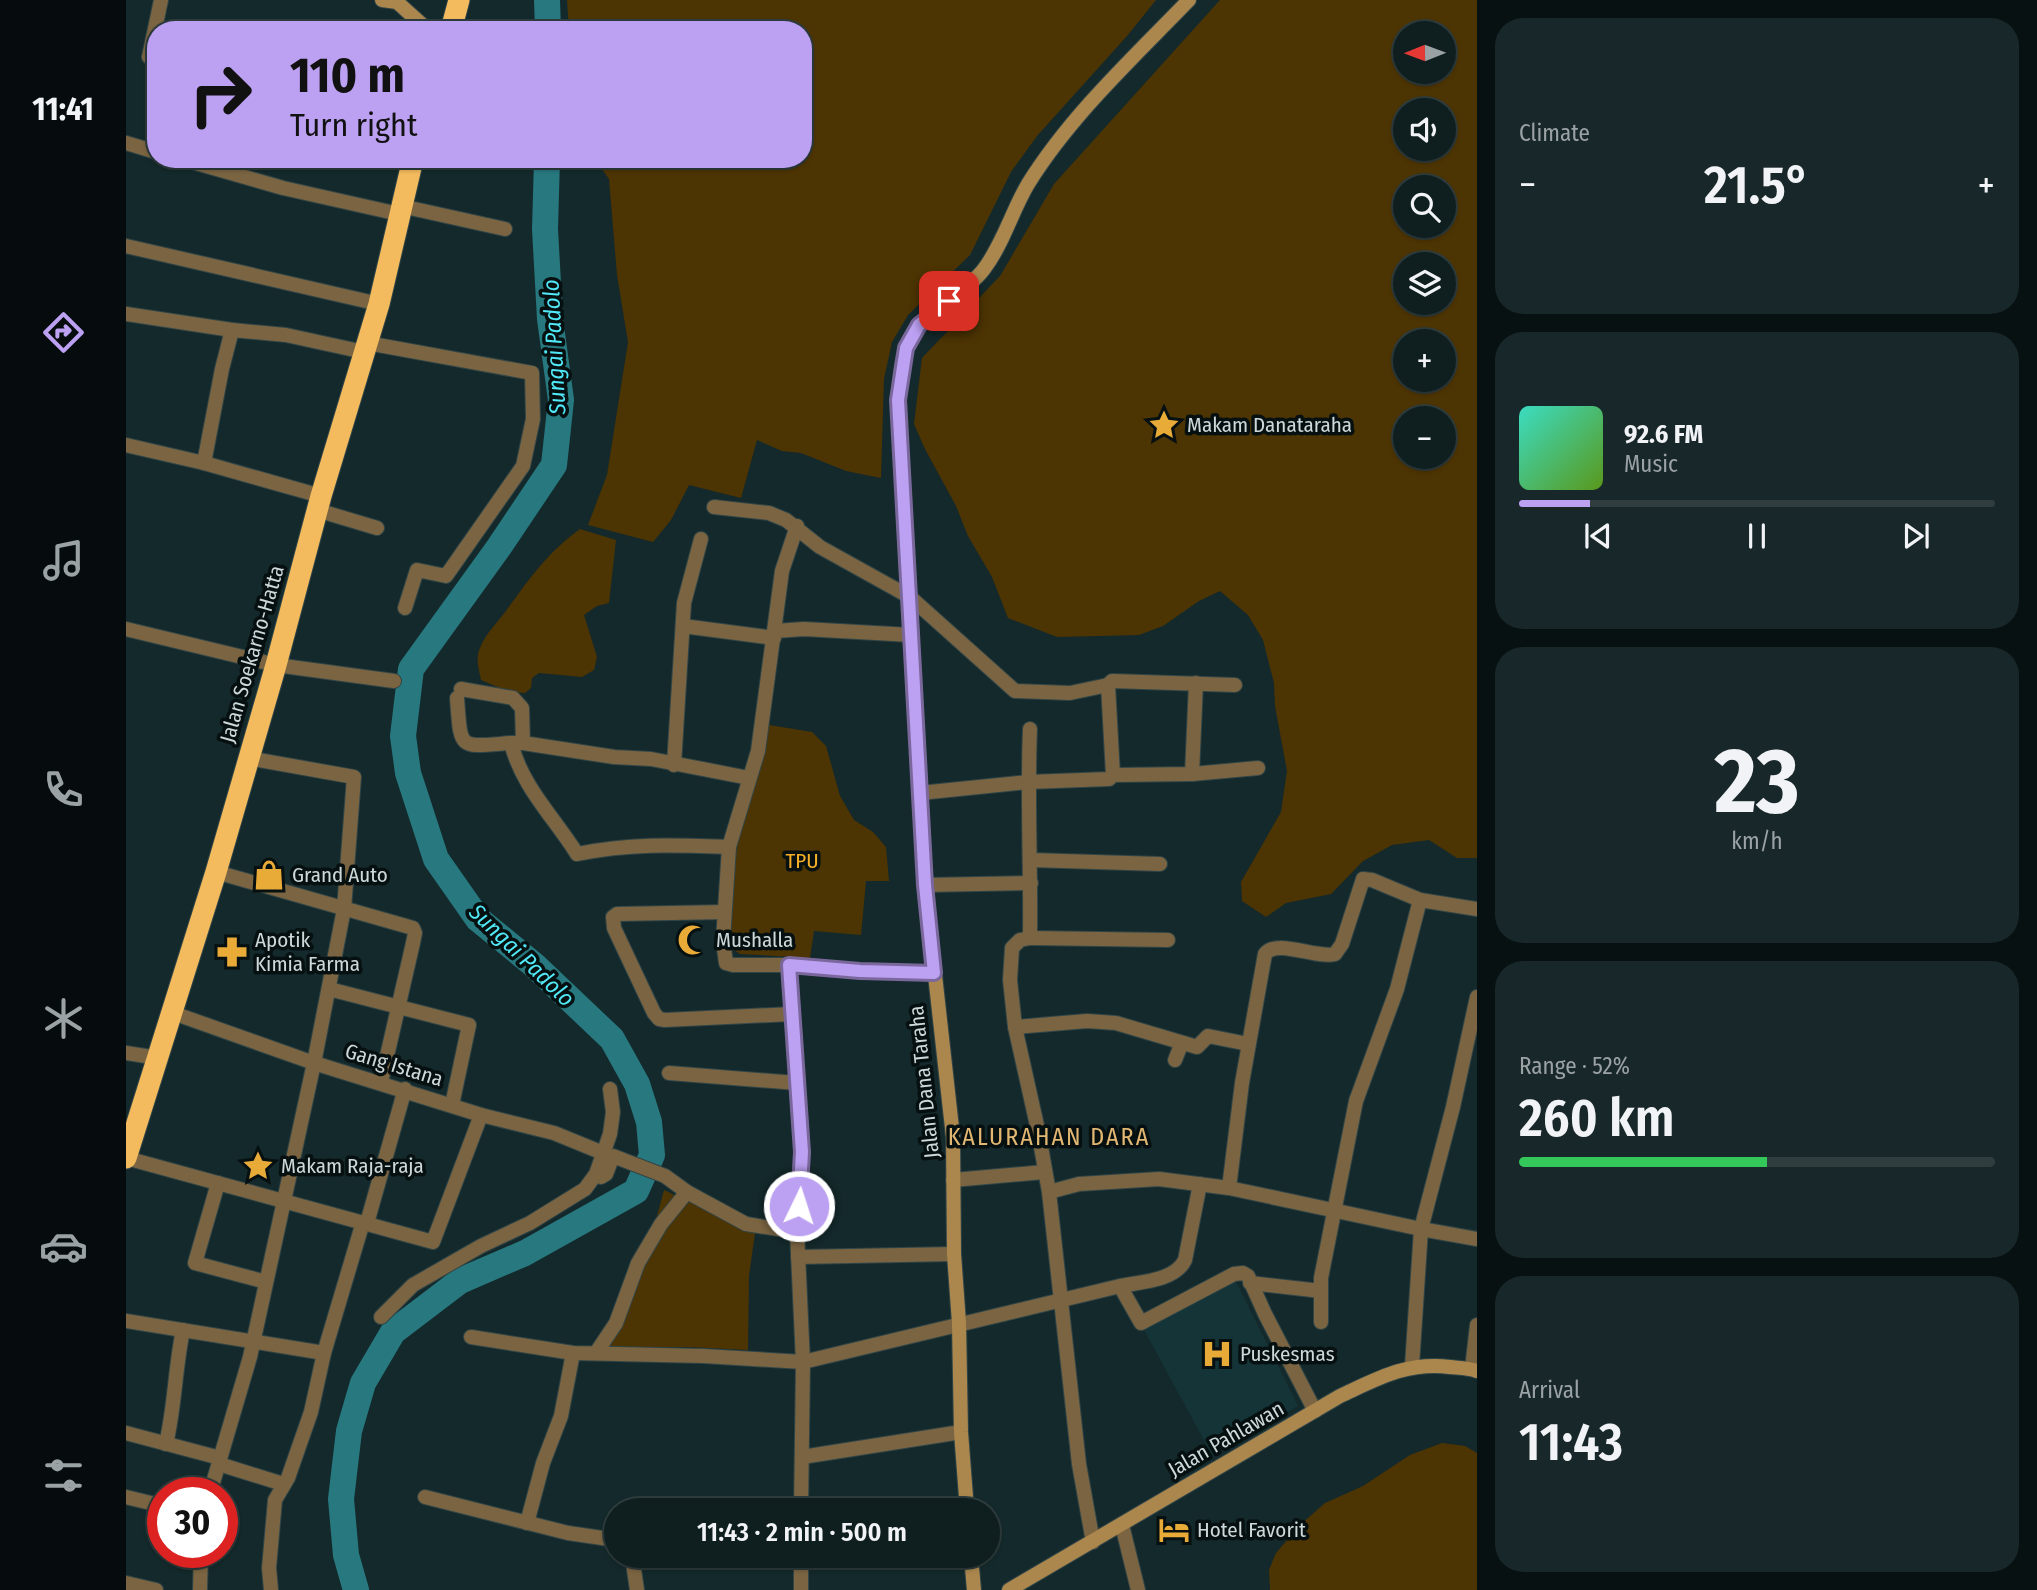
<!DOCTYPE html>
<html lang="en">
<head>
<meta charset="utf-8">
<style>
	:root { --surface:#0f1f20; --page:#182729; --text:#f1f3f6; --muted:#9ba2a5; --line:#2f3d3e; --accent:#bca0f2 }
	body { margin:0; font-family:"Fira Sans Condensed",sans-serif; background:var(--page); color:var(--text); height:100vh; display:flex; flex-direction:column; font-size:26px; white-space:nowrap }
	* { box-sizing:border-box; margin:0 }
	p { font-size:23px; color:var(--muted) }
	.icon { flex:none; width:38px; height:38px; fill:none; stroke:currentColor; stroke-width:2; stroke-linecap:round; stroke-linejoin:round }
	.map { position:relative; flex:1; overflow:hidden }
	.details { display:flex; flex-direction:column; gap:18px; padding:18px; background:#081112; width:560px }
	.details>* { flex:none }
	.guide { position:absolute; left:21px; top:21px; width:665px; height:147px; border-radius:28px; box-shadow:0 2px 5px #0004,0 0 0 2px var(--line); background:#bca0f2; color:#111; overflow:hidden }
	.needle { width:46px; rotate:269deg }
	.controls { position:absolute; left:1267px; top:21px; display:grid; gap:14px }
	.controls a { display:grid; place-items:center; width:63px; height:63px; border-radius:50%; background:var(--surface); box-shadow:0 2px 5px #0004,0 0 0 2px var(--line); font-size:35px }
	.speed { position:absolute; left:21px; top:1477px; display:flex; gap:14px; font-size:35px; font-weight:700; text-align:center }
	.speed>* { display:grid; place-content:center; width:91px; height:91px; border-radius:50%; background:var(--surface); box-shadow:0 2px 5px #0004,0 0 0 2px var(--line); line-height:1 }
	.speed .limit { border:10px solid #d22; background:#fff; color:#111 }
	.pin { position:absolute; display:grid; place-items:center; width:60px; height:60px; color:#fff; margin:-30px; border-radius:14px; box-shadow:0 4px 10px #0006 }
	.me { position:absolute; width:77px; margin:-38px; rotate:4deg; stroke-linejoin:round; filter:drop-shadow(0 0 5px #0008) }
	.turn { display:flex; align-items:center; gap:24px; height:147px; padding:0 28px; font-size:32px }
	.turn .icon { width:91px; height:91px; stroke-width:2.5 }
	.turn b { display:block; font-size:49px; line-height:60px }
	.big { font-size:52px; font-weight:600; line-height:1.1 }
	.details .card { flex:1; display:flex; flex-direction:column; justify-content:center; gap:10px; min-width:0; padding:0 24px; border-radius:28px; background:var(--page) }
	.details .dial { align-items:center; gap:0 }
	.dial b { font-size:91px; line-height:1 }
	.song { display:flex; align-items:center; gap:21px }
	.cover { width:84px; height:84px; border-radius:10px; background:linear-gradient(135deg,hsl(170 70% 55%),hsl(90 70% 35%)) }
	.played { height:7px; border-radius:4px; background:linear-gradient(90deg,var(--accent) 15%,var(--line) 15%) }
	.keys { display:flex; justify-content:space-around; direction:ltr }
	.heat { display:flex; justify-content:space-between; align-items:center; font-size:38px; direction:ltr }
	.charge { height:10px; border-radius:5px; background:linear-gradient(90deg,#34c759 52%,var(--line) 0) }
	.trip { position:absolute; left:478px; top:1498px; width:396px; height:70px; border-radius:35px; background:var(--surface); box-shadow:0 2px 5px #0004,0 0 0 2px var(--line); font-weight:600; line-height:70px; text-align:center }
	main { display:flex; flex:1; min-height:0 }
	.dock { display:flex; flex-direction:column; width:126px; justify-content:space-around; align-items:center; background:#060c0d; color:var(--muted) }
	.dock .icon { width:49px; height:49px }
	.dock .active { color:var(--accent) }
	.dock b { font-size:32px; color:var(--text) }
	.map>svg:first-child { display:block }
</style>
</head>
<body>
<main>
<nav class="dock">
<b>11:41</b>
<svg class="icon active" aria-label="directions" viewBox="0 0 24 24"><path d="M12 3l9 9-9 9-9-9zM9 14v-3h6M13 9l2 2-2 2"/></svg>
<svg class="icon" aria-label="music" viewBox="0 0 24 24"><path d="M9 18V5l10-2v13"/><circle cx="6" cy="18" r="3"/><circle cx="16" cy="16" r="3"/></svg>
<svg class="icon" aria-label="phone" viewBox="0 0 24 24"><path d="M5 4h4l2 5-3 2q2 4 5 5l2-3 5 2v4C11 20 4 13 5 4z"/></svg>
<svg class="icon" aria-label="climate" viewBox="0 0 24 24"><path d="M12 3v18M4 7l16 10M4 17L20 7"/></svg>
<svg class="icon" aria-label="car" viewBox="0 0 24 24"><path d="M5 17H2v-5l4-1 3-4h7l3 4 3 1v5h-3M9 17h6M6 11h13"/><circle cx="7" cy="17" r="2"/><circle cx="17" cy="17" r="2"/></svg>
<svg class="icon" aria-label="filters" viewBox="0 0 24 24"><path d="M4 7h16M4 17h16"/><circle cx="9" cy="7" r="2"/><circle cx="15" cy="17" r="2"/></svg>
</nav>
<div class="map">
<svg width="1351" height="1590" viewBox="0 0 1351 1590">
	<rect width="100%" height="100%" fill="#14292b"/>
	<path fill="#143437" d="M1108,1278L1172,1406L1086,1455L1017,1328Z"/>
	<g fill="#4d3403" fill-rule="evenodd">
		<path d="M441,0H1030L1001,36L911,136L885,172L844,255L782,315L766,342L758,379L755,478L720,471L675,453L656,451L631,440L615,498L563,485L545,520L527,542L462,525L481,475L502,342L491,275L483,179L469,159H677V30H443Z"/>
		<path d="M1094,0H1351V858H1331L1303,840L1266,845L1237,861L1205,894L1160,903L1140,917L1116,901L1115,882L1155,812L1161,771L1149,706L1148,683L1137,640L1122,615L1094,591L1073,601L1037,626L1013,635L931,637L882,618L866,577L842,536L830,506L799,449L788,424L796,358L874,276L928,184ZM1318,33V72H1279V33ZM1279,110H1318V149H1279ZM1279,187H1318V226H1279ZM1318,264V303H1279V264ZM1318,341V380H1279V341ZM1318,418V457H1279V418Z"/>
		<path d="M454,529L490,540L483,603L471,606L458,615L471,657L468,670L456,677L413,673L406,678L405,688L399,693L383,692L355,680C353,669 349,659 354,648C359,634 373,621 382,608C404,578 423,551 454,529Z"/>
		<path d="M643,725L686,732L700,746L714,796L728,820L747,832L760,847L763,881H740L735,935L688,931L684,958L614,954L605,948L601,934L613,819L625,794Z"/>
		<path d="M538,1190L629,1233L623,1276L622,1350L561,1347L481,1348L514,1279Z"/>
		<path d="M1316,1443L1339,1446L1351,1453V1590H1144L1143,1570L1150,1553L1173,1526L1199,1503L1237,1486L1284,1455Z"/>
	</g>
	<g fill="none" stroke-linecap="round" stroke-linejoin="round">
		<g stroke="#27787f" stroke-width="26">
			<path d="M421,0L422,30"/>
			<path d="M230,1590L220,1555L215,1499L223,1431L237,1383L267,1332L334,1281L399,1253L510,1191L526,1155L523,1122L511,1084L486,1039L408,965L352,919L310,859L282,773L277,736L285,669L373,547L428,465L435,400L424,319L419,229L421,159"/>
		</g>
		<g stroke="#314547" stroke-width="16">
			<g id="street">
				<path d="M30,62L23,57L35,0"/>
				<path d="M0,143L30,152"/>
				<path d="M56,159L157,188L273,214"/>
				<path d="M275,206L379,229"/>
				<path d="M0,246L253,304"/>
				<path d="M0,314L106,330"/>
				<path d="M241,343L406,373L407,419L397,466L320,576L291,570L279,608"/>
				<path d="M0,445L78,463L195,496"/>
				<path d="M78,463L96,369L106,330L160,335L238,352"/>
				<path d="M588,507L643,513L660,520L694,547L784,597L889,691L944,693L982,685"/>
				<path d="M191,510L251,528"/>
				<path d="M671,526L656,571L632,751L603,847L597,941L600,963L607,965H663L676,1152L671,1232L677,1362L675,1510"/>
				<path d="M557,626L648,638"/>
				<path d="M0,629L150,665L268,681"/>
				<path d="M649,631L678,629L785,635"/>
				<path d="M335,689L387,698L396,708L397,743L488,757L525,759L623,778"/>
				<path d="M331,698C335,751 332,747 385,743"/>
				<path d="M904,729C901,798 905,868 904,938L894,940L886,948L884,980L889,1027L912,1130L923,1192L953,1464L967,1542"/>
				<path d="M397,743H385C396,787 428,817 451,854C505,843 548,845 603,847"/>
				<path d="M548,765L558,603L575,539"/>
				<path d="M1066,774L1070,683"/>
				<path d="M987,775L1066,774L1132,768"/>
				<path d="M794,793L902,782L983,779L987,775L982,685L986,681L1109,685"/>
				<path d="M905,860L1034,864"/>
				<path d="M90,872L287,928L289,933L287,943L255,1082"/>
				<path d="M799,885L905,883"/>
				<path d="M598,912L491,914L487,917L488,928L528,1013L533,1019L539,1020L666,1014"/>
				<path d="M904,938L1042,940"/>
				<path d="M663,965L734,971L808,973"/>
				<path d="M203,989L343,1025L326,1105"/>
				<path d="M1351,997L1327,1107L1295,1229L1351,1239"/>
				<path d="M47,1013L188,1063L355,1115L428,1133L477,1153"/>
				<path d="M889,1027L961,1021L990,1023L1071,1047L1082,1036L1122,1044"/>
				<path d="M0,1053L32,1058"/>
				<path d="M1049,1060L1055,1045"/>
				<path d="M543,1073L671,1083"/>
				<path d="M0,1158L307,1242L355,1115"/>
				<path d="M475,1177L480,1174L487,1156L539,1176L561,1192L620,1224L671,1232"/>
				<path d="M827,1180L918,1172"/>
				<path d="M92,1183L69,1263L140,1282"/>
				<path d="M1103,1188L1116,1083L1139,954C1151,938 1190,959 1209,954L1216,944L1237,879L1246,880L1294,900L1351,909"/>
				<path d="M923,1192L953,1184L1033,1179L1103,1188L1295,1229L1286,1366"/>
				<path d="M241,1223L279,1089"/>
				<path d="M672,1257L828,1254"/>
				<path d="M1124,1283L1195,1291"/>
				<path d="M994,1286C1014,1282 1049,1281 1059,1260L1074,1184"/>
				<path d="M255,1317L287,1285L355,1246L404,1223L459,1189L470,1174L484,1134L487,1112L484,1089"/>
				<path d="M0,1321L198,1353"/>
				<path d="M1195,1322V1278L1230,1101L1271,989L1294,900"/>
				<path d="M345,1337L447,1353L578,1356L677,1362L994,1286L1015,1323L1108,1274L1117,1273L1122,1276L1139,1314L1189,1411"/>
				<path d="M470,1353L490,1323L512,1263L535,1224L561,1192"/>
				<path d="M1346,1369L1351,1325"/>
				<path d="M0,1433L94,1458"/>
				<path d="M40,1444C49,1406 49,1368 57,1330"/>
				<path d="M676,1457L835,1432"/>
				<path d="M93,1464L157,1484"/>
				<path d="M84,1493L124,1357L188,1063L218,909L228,777L122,758"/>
				<path d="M0,1497L37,1506"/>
				<path d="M299,1497L442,1533L490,1540"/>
				<path d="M401,1523L417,1463L435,1416L447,1353"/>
				<path d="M996,1525L1012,1590"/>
				<path d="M506,1556L511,1590"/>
				<path d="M675,1556V1590"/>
				<path d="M0,1583L30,1590"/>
				<path d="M74,1590L75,1552"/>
				<path d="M145,1590L143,1568L149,1500L162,1478L185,1412L198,1353L237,1222"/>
			</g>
		</g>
		<g stroke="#314547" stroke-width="16">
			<g id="secondary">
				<path d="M256,0L271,2L302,30"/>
				<path d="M841,1510L835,1432L833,1323L828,1254L827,1137L799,885L772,400C774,384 774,364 780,348C792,312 836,298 858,269C877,244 886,211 902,184C945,115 1007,58 1063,0"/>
				<path d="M845,1556L848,1590"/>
				<path d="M883,1590L1214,1396C1253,1378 1280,1362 1324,1367C1333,1368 1342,1368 1351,1371"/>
			</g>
		</g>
		<g stroke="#314547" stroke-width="23">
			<g id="highway">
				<path d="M325,30L333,0"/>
				<path d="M0,1158L90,872L150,665L195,496L253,304L287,159"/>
			</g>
		</g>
		<use href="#street" stroke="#7a6441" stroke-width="14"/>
		<use href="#secondary" stroke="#ab874e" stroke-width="14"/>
		<use href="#highway" stroke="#f3bb5e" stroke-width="21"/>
	</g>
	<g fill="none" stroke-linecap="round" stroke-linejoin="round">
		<g stroke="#7a689d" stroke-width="18">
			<path id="route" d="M673,1206L676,1152L663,965L734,971L808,973L799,885L772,400L780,348L793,325L823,301"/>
		</g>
		<use href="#route" stroke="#bca0f2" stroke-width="12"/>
	</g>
	<defs>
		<g id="sight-bare" transform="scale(2.415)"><path d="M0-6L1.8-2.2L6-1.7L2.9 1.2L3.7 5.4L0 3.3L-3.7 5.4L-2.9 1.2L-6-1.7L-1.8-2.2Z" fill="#e9ab38" stroke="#071011" stroke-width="2.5" paint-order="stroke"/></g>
		<g id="shop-bare" transform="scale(2.415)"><path d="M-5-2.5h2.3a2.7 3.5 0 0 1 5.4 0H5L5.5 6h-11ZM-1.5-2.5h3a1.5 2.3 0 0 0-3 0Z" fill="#e9ab38" stroke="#071011" stroke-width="2.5" paint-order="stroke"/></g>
		<g id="mosque-bare" transform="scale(2.415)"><path d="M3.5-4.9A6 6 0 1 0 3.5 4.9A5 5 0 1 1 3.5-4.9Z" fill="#e9ab38" stroke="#071011" stroke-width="2.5" paint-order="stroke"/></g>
		<g id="pharmacy-bare" transform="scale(2.415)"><path d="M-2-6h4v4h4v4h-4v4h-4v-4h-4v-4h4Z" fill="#e9ab38" stroke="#071011" stroke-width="2.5" paint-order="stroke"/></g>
		<g id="hospital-bare" transform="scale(2.415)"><path d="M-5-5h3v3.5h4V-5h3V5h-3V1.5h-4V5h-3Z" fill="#e9ab38" stroke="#071011" stroke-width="2.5" paint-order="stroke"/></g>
		<g id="hotel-bare" transform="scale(2.415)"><path d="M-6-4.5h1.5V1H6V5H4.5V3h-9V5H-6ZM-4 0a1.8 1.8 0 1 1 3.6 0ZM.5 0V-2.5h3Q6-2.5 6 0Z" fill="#e9ab38" stroke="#071011" stroke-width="2.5" paint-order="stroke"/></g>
	</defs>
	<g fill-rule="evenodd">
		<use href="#sight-bare" x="1038" y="425"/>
		<use href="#shop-bare" x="143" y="875"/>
		<use href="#mosque-bare" x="567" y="940"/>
		<use href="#pharmacy-bare" x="106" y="952"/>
		<use href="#sight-bare" x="132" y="1166"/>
		<use href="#hospital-bare" x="1091" y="1354"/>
		<use href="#hotel-bare" x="1048" y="1530"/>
	</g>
	<g text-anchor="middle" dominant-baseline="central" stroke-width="7" stroke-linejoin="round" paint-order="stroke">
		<g font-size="21" fill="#ccd8da" stroke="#071011" text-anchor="start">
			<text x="1061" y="425">Makam Danataraha</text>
			<text x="166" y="875">Grand Auto</text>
			<text x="129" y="940">Apotik<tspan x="129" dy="24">Kimia Farma</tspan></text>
			<text x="590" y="940">Mushalla</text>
			<text x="155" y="1166">Makam Raja-raja</text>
			<text x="1114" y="1354">Puskesmas</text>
			<text x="1071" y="1530">Hotel Favorit</text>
		</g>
		<g font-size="21" fill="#ccd8da" stroke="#071011">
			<text transform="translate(126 654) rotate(-74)">Jalan Soekarno-Hatta</text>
			<text transform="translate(268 1065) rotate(17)">Gang Istana</text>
			<text transform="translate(798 1082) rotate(-96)">Jalan Dana Taraha</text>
			<text transform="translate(1100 1439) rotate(-30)">Jalan Pahlawan</text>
		</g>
		<g font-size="21" fill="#f5b027" stroke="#071011">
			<text x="676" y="861">TPU</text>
		</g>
		<g font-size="23" font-style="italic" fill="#51e8f7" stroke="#071011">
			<text transform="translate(428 347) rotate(-93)">Sungai Padolo</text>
			<text transform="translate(396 955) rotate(44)">Sungai Padolo</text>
		</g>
		<g font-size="24" letter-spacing="2" fill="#e2b772" stroke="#071011">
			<text x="923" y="1137">KALURAHAN DARA</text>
		</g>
	</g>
</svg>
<div class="controls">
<a><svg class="needle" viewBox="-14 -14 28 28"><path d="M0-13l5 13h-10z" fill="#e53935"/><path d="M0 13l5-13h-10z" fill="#9ba2a5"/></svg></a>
<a><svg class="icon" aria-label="sound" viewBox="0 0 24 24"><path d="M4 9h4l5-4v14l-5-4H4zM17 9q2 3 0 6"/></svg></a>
<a><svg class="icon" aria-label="search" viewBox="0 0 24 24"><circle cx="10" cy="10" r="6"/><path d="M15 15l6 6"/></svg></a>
<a><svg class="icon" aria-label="layers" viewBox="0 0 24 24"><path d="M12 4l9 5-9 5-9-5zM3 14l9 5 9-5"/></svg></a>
<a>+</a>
<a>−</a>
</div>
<div class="speed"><div class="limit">30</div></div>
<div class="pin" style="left:823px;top:301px;background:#d93025"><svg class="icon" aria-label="arrive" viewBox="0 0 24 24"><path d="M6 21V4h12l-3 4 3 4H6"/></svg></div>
<svg class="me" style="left:673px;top:1206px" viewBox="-20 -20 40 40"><circle r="17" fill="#bca0f2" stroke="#fff" stroke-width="3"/><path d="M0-11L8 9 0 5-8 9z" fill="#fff"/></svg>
<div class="trip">11:43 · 2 min · 500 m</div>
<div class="guide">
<div class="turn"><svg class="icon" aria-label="right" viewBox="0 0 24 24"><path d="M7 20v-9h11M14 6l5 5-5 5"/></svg><div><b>110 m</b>Turn right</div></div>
</div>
</div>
<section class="details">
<div class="card"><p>Climate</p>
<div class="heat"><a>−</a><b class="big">21.5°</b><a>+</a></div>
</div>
<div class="card">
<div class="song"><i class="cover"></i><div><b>92.6 FM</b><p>Music</p></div></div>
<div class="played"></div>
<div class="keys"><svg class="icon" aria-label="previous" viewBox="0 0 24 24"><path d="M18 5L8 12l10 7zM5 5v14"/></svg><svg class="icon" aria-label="pause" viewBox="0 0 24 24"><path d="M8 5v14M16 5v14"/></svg><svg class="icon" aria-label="next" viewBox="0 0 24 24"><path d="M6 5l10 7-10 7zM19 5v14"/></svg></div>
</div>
<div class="card dial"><b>23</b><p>km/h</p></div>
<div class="card"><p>Range · 52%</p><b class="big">260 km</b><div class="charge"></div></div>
<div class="card"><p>Arrival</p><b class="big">11:43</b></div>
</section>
</main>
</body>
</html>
